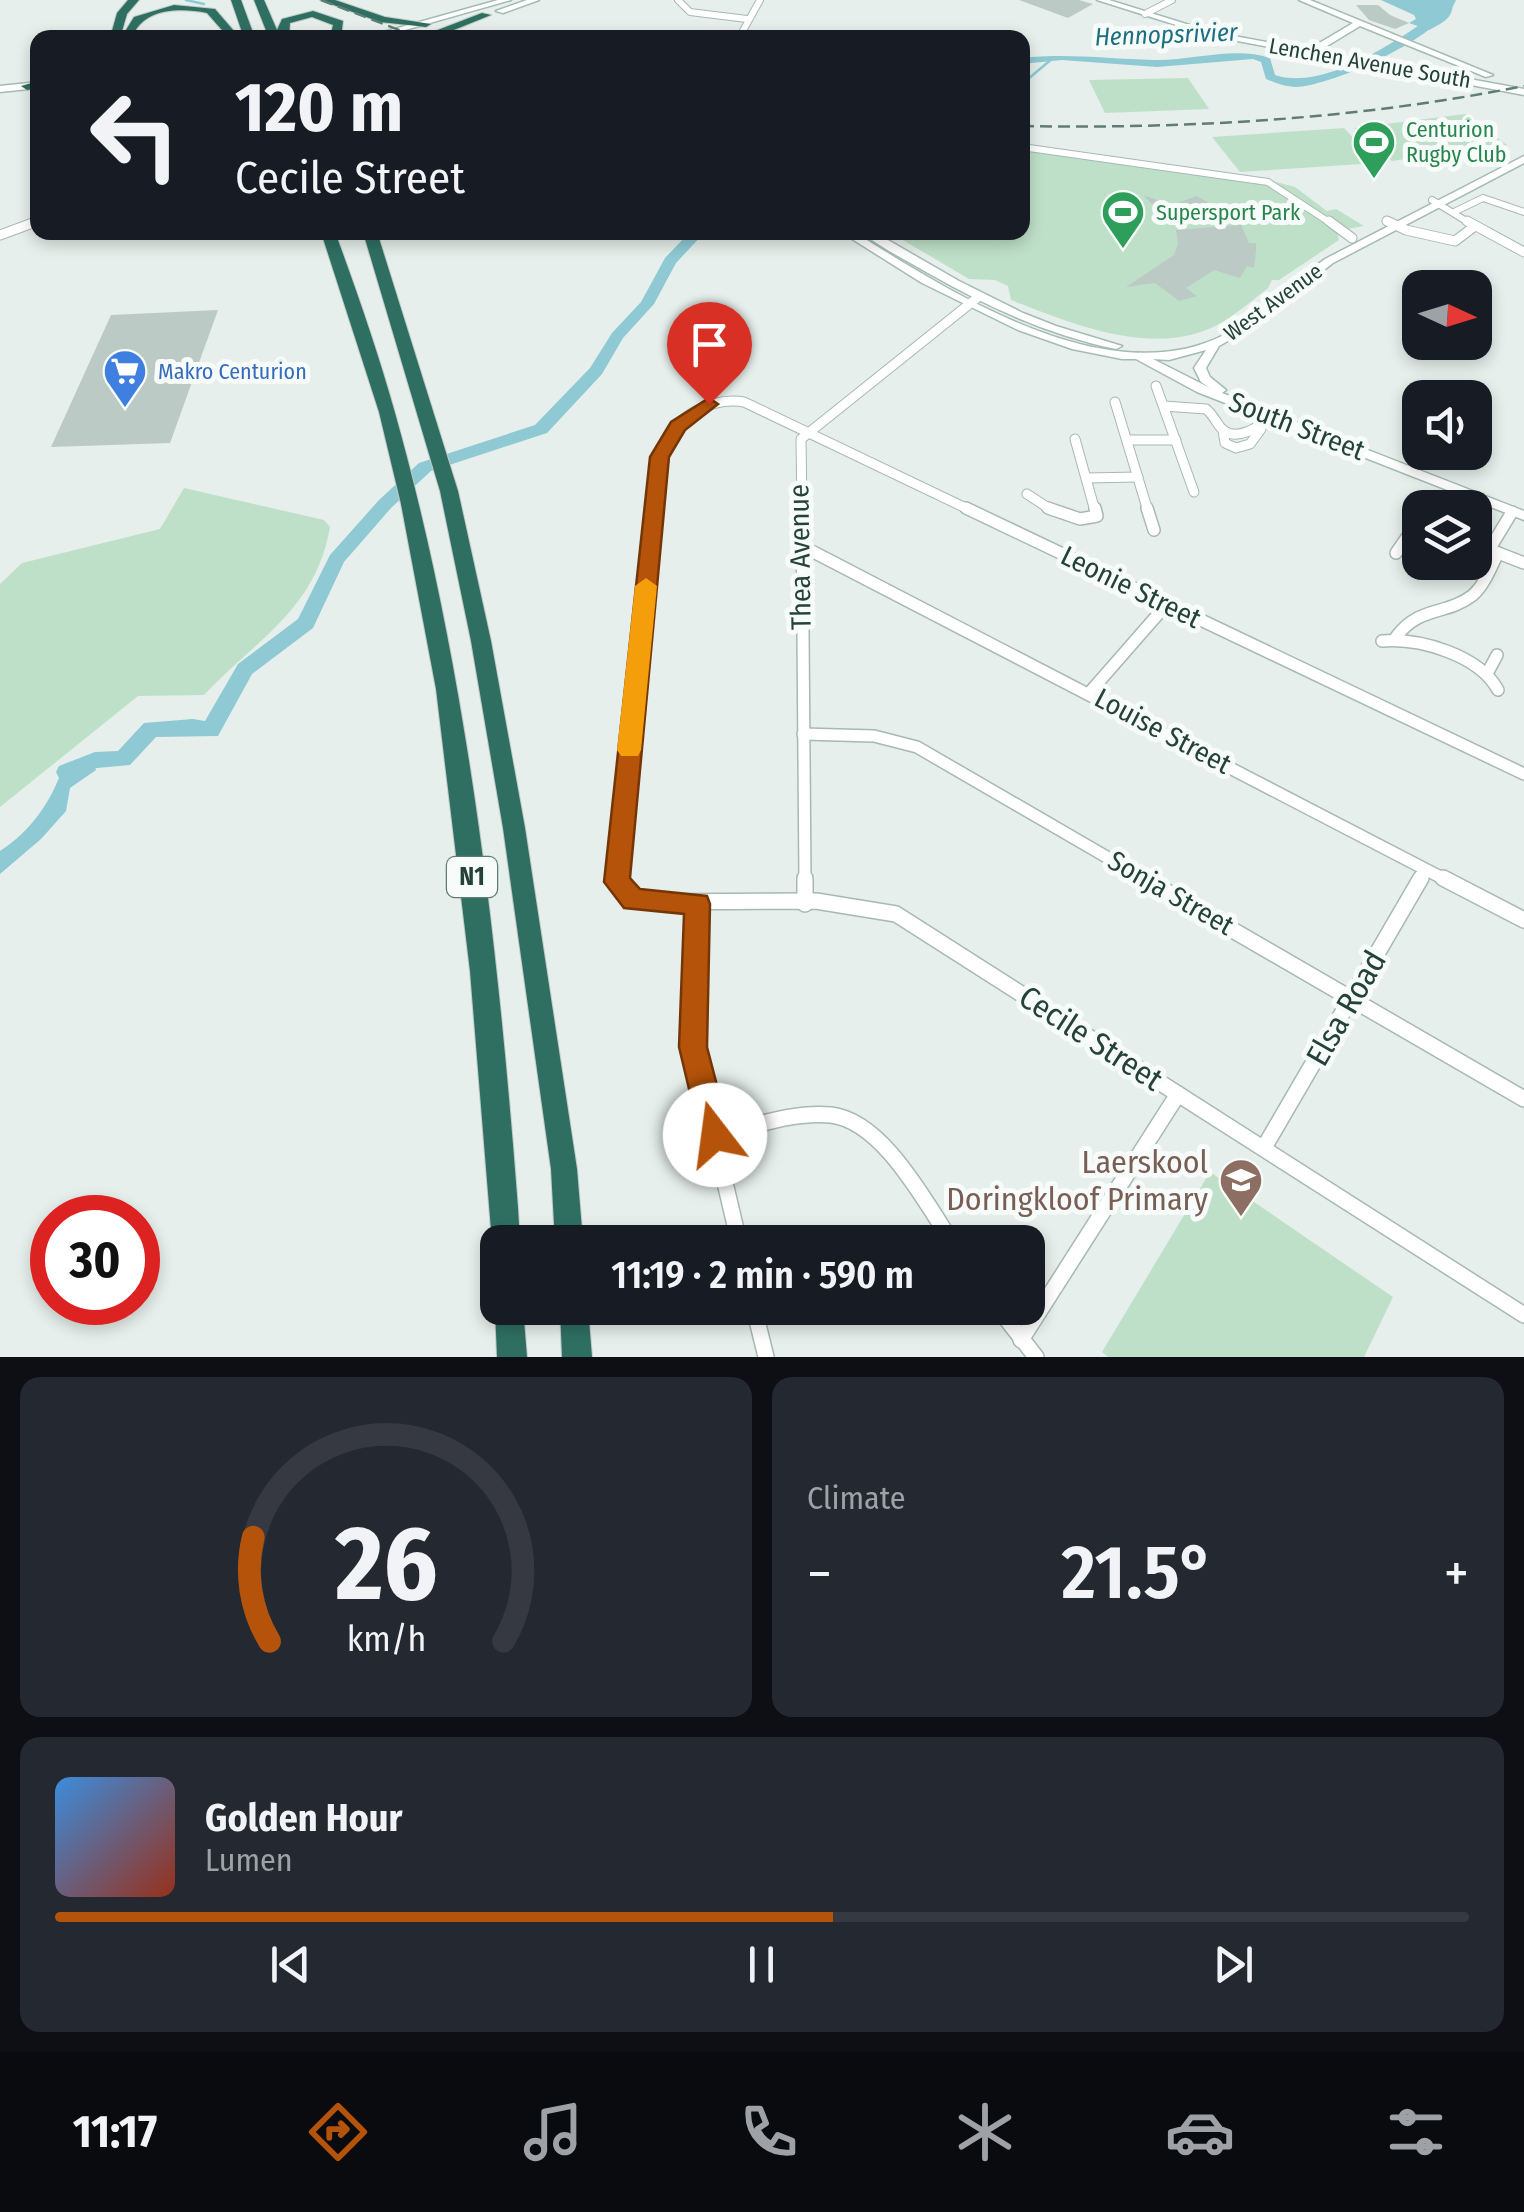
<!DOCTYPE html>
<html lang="en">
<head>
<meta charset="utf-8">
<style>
	:root { --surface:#171b24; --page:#242831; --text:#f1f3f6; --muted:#9ea1a6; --line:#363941; --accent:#b45309 }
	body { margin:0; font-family:"Fira Sans Condensed",sans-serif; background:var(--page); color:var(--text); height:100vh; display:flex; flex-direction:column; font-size:38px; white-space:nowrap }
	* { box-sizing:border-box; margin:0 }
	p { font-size:32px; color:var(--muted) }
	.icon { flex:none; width:55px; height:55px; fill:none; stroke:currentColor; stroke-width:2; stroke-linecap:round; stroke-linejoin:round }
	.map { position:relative; height:1357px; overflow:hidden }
	.drawer { display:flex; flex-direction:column; gap:20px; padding:20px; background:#0d0f14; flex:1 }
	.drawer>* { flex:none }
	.top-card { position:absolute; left:30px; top:30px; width:1000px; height:210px; border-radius:20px; box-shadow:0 5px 15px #0003; background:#171b24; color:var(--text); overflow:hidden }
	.needle { width:65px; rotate:94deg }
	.fabs { position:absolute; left:1402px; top:270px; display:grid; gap:20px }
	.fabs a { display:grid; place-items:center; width:90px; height:90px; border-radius:20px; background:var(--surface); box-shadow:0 5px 15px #0003; font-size:50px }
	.speed { position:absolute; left:30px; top:1195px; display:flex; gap:20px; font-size:50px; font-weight:700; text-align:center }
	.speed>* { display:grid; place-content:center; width:130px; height:130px; border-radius:50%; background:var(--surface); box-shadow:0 5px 15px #0003; line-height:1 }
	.speed .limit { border:15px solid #d22; background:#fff; color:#111 }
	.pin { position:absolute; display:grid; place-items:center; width:85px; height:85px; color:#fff; margin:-102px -42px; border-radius:50% 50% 50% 0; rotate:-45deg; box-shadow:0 0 10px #0007 }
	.pin .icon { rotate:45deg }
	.me { position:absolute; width:110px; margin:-55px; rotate:345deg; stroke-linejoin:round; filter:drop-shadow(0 0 8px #0008) }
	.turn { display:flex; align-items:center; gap:35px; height:210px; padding:0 40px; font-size:45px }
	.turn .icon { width:130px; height:130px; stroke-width:2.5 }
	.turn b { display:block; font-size:70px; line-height:85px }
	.big { font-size:75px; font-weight:600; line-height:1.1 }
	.drawer .card { flex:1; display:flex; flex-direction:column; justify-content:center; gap:15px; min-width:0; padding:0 35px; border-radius:20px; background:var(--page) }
	.drawer .dial { align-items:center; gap:0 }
	.dial svg { height:260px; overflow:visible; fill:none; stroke:var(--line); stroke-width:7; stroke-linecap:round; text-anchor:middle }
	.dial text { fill:var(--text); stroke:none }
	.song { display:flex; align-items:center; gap:30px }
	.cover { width:120px; height:120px; border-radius:15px; background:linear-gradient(135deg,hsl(210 70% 55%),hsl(10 70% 35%)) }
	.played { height:10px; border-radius:5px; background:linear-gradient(90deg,var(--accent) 55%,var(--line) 55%) }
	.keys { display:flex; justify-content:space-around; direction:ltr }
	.heat { display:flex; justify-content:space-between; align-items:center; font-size:55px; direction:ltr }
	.drawer .tiles { flex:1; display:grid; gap:20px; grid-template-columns:1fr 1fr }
	.card:last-child { grid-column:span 2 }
	.trip { position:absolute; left:480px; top:1225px; width:565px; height:100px; border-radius:20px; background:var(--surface); box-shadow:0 5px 15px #0003; font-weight:600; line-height:100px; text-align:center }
	.tabs { display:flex; height:160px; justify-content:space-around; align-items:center; background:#090b0e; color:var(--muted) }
	.tabs .icon { width:70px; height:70px }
	.tabs .selected { color:var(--accent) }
	.tabs b { font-size:45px; color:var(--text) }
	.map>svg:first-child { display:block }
</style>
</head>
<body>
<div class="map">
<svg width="1524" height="1357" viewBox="0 0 1524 1357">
	<rect width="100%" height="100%" fill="#e6efeb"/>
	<g fill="#bfe0c8">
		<path d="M1188,78L1209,109L1105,113L1089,80Z"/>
		<path d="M1465,114L1507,145L1392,161L1354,128Z"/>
		<path d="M1344,128L1377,163L1240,172L1212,137Z"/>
		<path d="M1023,146L1276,182L1295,187L1327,211L1336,209L1364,226L1337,231L1339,240L1279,280H1272L1268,288C1254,299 1239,312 1224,321C1159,361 1074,324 1011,300L1008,286L995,280L969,279L891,233L1022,232Z"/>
		<path d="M184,488L324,520L330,527C316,609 257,639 204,695L138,696L0,807V584L22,563L160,529Z"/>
		<path d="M1210,1172L1393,1297L1364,1357H1108L1102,1352Z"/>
	</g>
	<g fill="#8ec9d4">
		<path d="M1381,0H1453C1453,19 1445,21 1429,30L1409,23L1416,19L1414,15Z"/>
		<path d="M90,758L96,770L70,788L66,811L41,839L0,874V851C30,832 53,800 63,766Z"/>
	</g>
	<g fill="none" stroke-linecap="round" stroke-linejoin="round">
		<g stroke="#8ec9d4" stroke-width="2.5">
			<path d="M186,0L204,4"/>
			<path d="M1022,84L1053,58"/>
		</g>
		<g fill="#8ec9d4" fill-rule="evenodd">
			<path d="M1446,0H1456C1444,35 1333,86 1296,87C1285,87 1276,83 1266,79L1261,62L1253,59L1157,67L1062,60L1022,64V58C1067,53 1110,59 1154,60C1192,61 1234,46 1270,58L1275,75C1325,92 1402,38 1442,9Z"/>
			<path d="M690,232H705L676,263L654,304L623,338L602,374L547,433L431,471L391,508L344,562L313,628L252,674L218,736L156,737L130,765L97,768L67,780L59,778L56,772L59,766L95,752L118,751L144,723L193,719L205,721L238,664L298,619L330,555L379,500L419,463L535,425L590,368L612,333L641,302L665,258Z"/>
		</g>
	</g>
	<g fill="#bbcac4">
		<path d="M1019,0H1079L1093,4L1068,18Z"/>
		<path d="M1356,5H1378L1390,15L1409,23L1395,29L1369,20Z"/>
		<path d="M1143,195L1171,205L1197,196L1220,210L1169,222Z"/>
		<path d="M1241,225L1249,243H1256V251L1254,268L1247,266L1240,278L1214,270L1186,288L1197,296L1179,301L1155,283L1126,287L1174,255L1178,244L1176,230Z"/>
		<path d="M218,310L170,443L51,447L111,315Z"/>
	</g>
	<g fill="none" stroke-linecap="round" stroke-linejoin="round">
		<g stroke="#a8b8b2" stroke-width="8">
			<g id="street-far3">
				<path d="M678,0L690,12L747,19"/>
				<path d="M1145,14L1172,0"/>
				<path d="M739,38L760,0"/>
				<path d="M1022,147L1268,182L1332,224"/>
				<path d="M1432,200L1471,224"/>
				<path d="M1456,211L1483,198L1524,212"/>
				<path d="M1387,221L1393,224"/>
				<path d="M31,224L38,221"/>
			</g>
		</g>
		<g stroke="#a8b8b2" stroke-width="11">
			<g id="street-far2">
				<path d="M1329,221L1352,238"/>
				<path d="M1387,221L1406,230L1455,241L1475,226"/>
				<path d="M1467,221L1524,252"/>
				<path d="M0,235L38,221"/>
				<path d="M1156,386L1194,492"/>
				<path d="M1115,402L1148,511"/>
				<path d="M1164,406L1206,409C1214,415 1217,425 1223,430C1238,442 1261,425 1273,417"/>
				<path d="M1223,430L1225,443L1236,448L1250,444L1261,429"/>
				<path d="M1075,439L1095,511"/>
				<path d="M1127,440H1176"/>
				<path d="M1087,478L1138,477"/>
				<path d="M1027,494L1053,511"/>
				<path d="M656,511C658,491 656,464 663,446C675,415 714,397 744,402L972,511"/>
				<path d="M802,511L801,439L977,298"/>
			</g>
		</g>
		<g stroke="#a8b8b2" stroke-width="14">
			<g id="street-far1">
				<path d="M802,508L805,881"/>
				<path d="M966,508L1524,774"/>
				<path d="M1048,508L1080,519L1097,516L1095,508"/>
				<path d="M1147,508L1154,530"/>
				<path d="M1475,544L1524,563"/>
				<path d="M800,545L1448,881"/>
				<path d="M1489,550L1512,512"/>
				<path d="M1396,553L1412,530L1420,526"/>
				<path d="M1396,637C1420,605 1446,616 1473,595C1485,584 1491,567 1498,553"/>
				<path d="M1382,641C1420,638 1479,655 1498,690"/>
				<path d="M1488,672L1497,655"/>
				<path d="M1090,692L1167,604"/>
				<path d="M803,734L874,736L917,747L1148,881"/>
				<path d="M618,881L656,508"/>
				<path d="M1420,881L1426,870"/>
			</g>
		</g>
		<g stroke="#a8b8b2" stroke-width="18">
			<g id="street">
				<path d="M617,878L627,896L648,902L816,901L896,914L1524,1315"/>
				<path d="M805,878V904"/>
				<path d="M1143,878L1524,1099"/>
				<path d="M1443,878L1524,920"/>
				<path d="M697,904L693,1047L739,1242"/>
				<path d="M715,1135C752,1127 793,1111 831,1115C883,1121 925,1202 952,1242"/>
				<path d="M1265,1146L1421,878"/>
				<path d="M754,1308L766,1357"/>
				<path d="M998,1308L1036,1357"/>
				<path d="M1021,1340L1178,1094"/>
			</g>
		</g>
		<g stroke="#a4bbb3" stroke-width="3">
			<g id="secondary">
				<path d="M498,0H511L377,38H362Z"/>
				<path d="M527,0H539L503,13L496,11Z"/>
				<path d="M1097,0H1109L1212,32L1300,48L1321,42L1353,23L1299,0H1310L1493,75L1486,77L1360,26L1327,46L1311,50L1524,89V95L1211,36Z"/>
				<path d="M38,82V88L0,92V86Z"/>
				<path d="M1524,156V163L1333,263L1247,330L1219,346L1206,368L1210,377L1226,390L1222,393L1524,511V520L1197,392L1136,359H1122L1072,349L1018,330L922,283L841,232H854C952,293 1107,394 1224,335L1325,259ZM1206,350L1194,368L1201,382L1210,388L1153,359L1169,360Z"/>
				<path d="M861,232H874L959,281L1023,313L1056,326L1122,346L1116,349C1048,335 988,307 928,273C906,260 881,248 861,232Z"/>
			</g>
		</g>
		<g stroke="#c2cac8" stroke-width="2">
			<g id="highway">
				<path d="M128,0H139L127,14L120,38H110L117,13Z"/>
				<path d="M231,0H241L255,38H244Z"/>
				<path d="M254,0H264L277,30L282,19L313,11L343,21L341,38H330L333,25L312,17L290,23L289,38H269Z"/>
				<path d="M320,0H335L385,17L431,24L426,27L380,22Z"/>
				<path d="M174,5L215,9L240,38H229L207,13C181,8 143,7 132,38H121L134,17Z"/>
				<path d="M482,13L491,15L434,38H417Z"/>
				<path d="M38,81V88L27,90L21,86Z"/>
				<path d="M321,232H335C357,292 378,352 395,413C467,669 498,944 518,1208L520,1242H498V1252L492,1242L470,971L436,689L401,504L379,412Z"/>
				<path d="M363,232H377L458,491L491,641L525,828L577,1169L583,1242H555L551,1169L503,828L471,641L440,491Z"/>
				<path d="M498,1301V1308H523L527,1357H497L495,1308Z"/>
				<path d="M560,1308H588L592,1357H562Z"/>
			</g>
		</g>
		<use href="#street-far3" stroke="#fff" stroke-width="6"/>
		<use href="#street-far2" stroke="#fff" stroke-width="9"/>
		<use href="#street-far1" stroke="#fff" stroke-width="11"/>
		<use href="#street" stroke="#fff" stroke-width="15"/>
		<use href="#secondary" fill="#fff" fill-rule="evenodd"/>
		<use href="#highway" fill="#2f6f62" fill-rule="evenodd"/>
		<g stroke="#5f7d75" stroke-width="2.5" stroke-dasharray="12 6" stroke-linecap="butt">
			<path d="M321,0L420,38"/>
			<path d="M1022,126C1192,129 1358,119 1524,86"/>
		</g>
	</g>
	<path fill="#b45309" stroke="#753606" stroke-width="2.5" d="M709,398L718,404L685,430L669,457L630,878L640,889L707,896L710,904L707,1047L730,1135L725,1145L715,1149L704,1145L700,1135L679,1047L684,914L624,908L604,882L650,457L671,422Z"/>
	<path fill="#f59e0b" d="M646,578L657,586L641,750L638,756H621L617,750L635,586Z"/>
	<defs>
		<g id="stadium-pin" transform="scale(2.25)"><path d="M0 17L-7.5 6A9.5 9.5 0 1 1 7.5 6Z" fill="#2e9e5b" stroke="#f7fbf9"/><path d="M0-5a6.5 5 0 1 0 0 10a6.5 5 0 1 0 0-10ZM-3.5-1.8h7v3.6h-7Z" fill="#fff"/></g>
		<g id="supermarket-pin" transform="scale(2.25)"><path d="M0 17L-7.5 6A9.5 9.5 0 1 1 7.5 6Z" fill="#3f7fe0" stroke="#f7fbf9"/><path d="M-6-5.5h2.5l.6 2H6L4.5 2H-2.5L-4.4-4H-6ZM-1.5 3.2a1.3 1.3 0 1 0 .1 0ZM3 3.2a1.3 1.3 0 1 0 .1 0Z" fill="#fff"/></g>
		<g id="school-pin" transform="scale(2.25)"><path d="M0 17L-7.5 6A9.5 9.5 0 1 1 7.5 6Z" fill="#8d6e63" stroke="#f7fbf9"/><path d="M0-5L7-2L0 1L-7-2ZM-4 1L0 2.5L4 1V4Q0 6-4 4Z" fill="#fff"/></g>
	</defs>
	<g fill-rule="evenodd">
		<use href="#stadium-pin" x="1374" y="142"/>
		<use href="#stadium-pin" x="1123" y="212"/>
		<use href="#supermarket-pin" x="125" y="371"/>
		<use href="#school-pin" x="1241" y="1180"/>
	</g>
	<g text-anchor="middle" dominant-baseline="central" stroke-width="10" stroke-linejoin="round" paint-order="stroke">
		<g font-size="22" fill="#24423a" stroke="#f7fbf9">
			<text transform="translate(1370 63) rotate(10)">Lenchen Avenue South</text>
			<text transform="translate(1273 302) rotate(-36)">West Avenue</text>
		</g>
		<g font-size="22" fill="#27864d" stroke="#f7fbf9" text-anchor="start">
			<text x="1406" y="129">Centurion<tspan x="1406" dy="25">Rugby Club</tspan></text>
			<text x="1156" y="212">Supersport Park</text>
		</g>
		<g font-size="22" fill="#366cbe" stroke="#f7fbf9" text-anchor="start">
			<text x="158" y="371">Makro Centurion</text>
		</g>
		<g font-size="25" font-style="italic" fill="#1c6f80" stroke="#f7fbf9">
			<text transform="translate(1166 35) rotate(-2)">Hennopsrivier</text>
		</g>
		<rect fill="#f7fbf9" stroke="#637a73" stroke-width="2.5" x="447" y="857" width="50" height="40" rx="8"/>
		<g font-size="25" font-weight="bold" fill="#24423a">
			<text x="472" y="877">N1</text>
		</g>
		<g font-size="28" fill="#24423a" stroke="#f7fbf9">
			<text transform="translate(1297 426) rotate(21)">South Street</text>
			<text transform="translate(800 557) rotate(-91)">Thea Avenue</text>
			<text transform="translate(1131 587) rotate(26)">Leonie Street</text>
			<text transform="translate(1163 731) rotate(28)">Louise Street</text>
			<text transform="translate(1171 893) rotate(30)">Sonja Street</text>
		</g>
		<g font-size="32" fill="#24423a" stroke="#f7fbf9">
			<text transform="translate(1346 1008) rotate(-60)">Elsa Road</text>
			<text transform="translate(1091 1038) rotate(33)">Cecile Street</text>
		</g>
		<g font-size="32" fill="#785e54" stroke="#f7fbf9" text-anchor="end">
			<text x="1208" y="1162">Laerskool<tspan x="1208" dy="37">Doringkloof Primary</tspan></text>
		</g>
	</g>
</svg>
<div class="fabs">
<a><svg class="needle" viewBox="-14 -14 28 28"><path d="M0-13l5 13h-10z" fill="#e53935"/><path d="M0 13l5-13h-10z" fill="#9ea1a6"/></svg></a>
<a><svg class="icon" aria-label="sound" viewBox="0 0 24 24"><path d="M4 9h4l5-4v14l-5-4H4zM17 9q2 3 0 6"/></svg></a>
<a><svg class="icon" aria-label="layers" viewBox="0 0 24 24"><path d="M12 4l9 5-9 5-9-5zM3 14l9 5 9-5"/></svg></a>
</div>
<div class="speed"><div class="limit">30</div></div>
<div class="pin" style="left:709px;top:404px;background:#d93025"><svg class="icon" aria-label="arrive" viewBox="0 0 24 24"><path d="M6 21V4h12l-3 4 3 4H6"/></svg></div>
<svg class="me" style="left:715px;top:1135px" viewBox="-20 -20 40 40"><circle r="19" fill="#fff"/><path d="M0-13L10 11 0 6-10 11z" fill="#b45309"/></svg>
<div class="trip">11:19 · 2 min · 590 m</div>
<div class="top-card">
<div class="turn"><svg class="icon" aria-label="left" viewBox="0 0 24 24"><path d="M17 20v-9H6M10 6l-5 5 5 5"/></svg><div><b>120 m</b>Cecile Street</div></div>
</div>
</div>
<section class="drawer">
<div class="tiles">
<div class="card dial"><svg viewBox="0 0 100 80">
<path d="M14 69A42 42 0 1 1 86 69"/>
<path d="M14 69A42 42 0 0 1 9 37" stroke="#b45309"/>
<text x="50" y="56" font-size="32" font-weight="700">26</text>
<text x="50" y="72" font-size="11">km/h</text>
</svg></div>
<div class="card"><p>Climate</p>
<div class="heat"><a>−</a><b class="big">21.5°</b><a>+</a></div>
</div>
<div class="card">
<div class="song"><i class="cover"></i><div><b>Golden Hour</b><p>Lumen</p></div></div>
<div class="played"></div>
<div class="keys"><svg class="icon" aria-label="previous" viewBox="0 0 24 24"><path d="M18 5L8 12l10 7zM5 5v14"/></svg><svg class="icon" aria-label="pause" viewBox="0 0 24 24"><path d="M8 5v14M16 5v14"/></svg><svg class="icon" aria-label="next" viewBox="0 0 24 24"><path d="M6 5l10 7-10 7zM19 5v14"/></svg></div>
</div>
</div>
</section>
<nav class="tabs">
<b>11:17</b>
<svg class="icon selected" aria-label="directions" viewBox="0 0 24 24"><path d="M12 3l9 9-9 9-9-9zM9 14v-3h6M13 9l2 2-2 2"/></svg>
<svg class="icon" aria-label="music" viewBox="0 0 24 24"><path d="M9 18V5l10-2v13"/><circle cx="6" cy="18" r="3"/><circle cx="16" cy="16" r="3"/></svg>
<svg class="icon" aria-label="phone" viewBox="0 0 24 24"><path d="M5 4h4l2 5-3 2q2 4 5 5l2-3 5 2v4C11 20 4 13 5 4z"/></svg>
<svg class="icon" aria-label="climate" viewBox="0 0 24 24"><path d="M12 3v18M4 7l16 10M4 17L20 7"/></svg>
<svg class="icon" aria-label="car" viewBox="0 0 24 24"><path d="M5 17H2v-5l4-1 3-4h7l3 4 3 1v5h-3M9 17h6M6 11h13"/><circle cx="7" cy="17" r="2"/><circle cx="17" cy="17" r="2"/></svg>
<svg class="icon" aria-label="filters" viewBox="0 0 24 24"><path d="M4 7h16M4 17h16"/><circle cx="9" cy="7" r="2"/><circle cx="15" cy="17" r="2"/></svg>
</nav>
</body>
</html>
